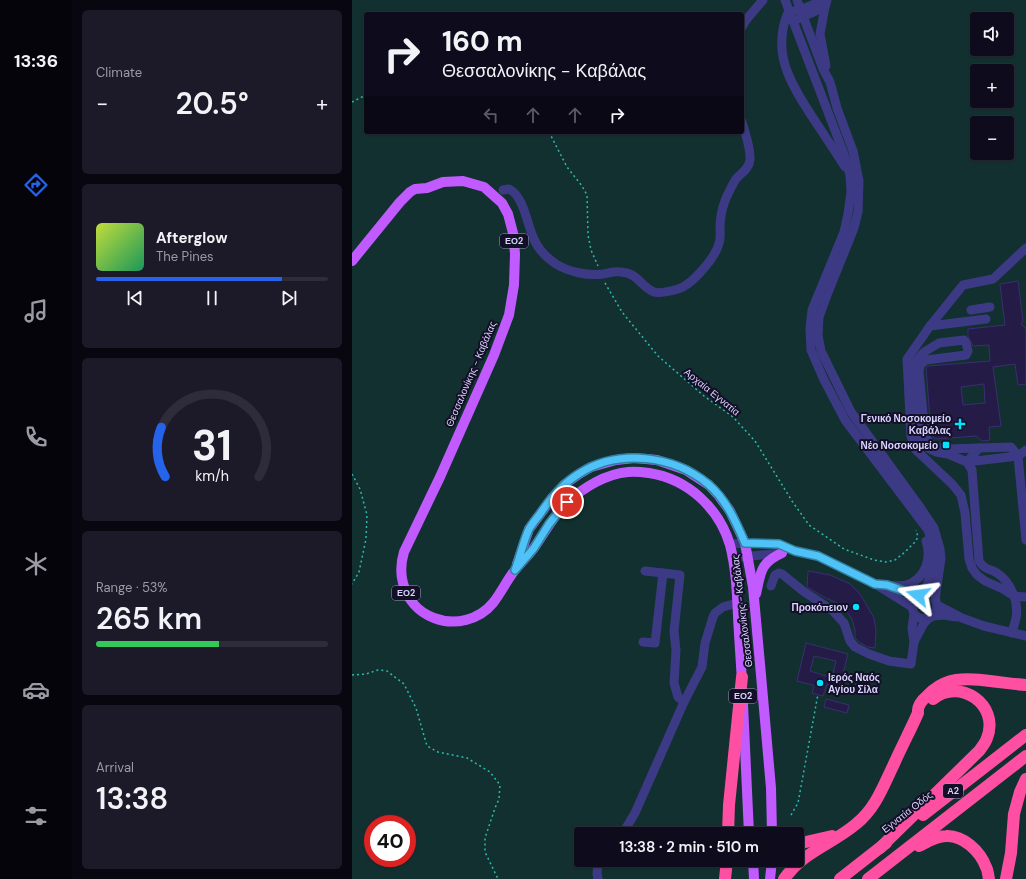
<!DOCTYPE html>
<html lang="en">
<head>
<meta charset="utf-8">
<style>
	:root { --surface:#0e0b1c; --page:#1c1929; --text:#f1f3f6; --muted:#9b9ba3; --line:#2e2b3b; --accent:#2563eb }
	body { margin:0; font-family:"DM Sans",sans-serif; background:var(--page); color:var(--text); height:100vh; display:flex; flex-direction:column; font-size:15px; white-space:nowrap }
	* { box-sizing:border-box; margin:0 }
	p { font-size:13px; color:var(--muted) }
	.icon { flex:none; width:22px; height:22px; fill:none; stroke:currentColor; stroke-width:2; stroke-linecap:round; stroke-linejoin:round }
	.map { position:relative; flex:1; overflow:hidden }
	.sheet { display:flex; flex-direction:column; gap:10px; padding:10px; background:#08060f; width:280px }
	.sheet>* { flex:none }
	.top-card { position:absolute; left:12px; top:12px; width:380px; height:122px; border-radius:4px; box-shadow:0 1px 3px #0004,0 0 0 1px var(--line); background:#0e0b1c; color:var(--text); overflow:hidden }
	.tools { position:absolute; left:618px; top:12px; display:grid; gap:8px }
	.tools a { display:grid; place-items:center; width:44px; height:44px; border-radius:4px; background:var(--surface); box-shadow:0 1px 3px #0004,0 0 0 1px var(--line); font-size:20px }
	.speed { position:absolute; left:12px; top:815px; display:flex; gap:8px; font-size:20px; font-weight:700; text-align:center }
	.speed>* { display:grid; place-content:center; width:52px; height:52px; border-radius:50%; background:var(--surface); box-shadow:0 1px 3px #0004,0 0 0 1px var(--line); line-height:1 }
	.speed .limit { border:6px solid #d22; background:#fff; color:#111 }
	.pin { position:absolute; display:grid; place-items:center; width:34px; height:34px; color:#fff; margin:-17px; border:2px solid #fff; border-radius:50%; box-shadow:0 1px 4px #0007 }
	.me { position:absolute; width:44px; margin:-22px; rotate:286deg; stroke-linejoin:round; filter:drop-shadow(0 0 3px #0008) }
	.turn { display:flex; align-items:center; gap:14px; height:84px; padding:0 12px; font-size:18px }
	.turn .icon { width:52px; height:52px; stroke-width:2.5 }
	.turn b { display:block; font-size:28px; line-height:34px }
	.lanes { display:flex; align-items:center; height:38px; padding:0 12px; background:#0003; justify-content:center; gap:20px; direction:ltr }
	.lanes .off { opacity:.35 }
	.big { font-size:30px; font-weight:600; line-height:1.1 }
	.sheet .tile { flex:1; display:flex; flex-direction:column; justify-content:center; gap:6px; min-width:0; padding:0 14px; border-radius:6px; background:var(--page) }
	.sheet .dial { align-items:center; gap:0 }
	.dial svg { height:104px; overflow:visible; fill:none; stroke:var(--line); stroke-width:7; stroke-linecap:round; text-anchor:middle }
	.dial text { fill:var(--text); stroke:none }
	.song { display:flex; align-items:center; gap:12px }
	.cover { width:48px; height:48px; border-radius:6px; background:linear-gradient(135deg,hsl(70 70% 55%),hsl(150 70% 35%)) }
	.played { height:4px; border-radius:2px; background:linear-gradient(90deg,var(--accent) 80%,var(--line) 80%) }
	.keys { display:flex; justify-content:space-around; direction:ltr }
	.heat { display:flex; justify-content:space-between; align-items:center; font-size:22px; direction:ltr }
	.charge { height:6px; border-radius:3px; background:linear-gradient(90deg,#34c759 53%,var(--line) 0) }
	.trip { position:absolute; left:222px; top:827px; width:230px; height:40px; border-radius:4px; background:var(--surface); box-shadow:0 1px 3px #0004,0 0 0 1px var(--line); font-weight:600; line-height:40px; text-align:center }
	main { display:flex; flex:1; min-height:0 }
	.tab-bar { display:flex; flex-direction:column; width:72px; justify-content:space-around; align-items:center; background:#06040b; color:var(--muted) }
	.tab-bar .icon { width:28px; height:28px }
	.tab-bar .active { color:var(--accent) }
	.tab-bar b { font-size:18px; color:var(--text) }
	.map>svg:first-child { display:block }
</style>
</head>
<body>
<main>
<nav class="tab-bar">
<b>13:36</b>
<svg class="icon active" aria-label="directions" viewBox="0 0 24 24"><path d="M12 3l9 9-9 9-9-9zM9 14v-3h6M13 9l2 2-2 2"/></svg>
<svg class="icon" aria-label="music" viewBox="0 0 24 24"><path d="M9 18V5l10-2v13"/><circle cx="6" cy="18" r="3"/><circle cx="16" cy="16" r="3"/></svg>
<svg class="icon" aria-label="phone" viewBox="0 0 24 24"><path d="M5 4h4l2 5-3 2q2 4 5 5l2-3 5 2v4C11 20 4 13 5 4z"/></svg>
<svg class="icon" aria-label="climate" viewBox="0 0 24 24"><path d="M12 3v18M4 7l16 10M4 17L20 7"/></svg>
<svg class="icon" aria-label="car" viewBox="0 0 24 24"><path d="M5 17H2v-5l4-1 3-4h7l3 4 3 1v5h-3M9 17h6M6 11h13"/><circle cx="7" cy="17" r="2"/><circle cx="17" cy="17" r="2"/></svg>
<svg class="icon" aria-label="filters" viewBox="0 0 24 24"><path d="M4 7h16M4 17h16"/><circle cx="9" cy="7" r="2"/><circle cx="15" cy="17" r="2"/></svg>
</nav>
<section class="sheet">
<div class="tile"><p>Climate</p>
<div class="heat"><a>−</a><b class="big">20.5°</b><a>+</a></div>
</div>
<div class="tile">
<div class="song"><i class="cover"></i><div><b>Afterglow</b><p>The Pines</p></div></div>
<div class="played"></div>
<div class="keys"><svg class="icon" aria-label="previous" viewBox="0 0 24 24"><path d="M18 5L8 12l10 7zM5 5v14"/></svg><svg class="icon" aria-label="pause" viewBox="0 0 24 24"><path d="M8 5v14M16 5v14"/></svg><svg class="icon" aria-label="next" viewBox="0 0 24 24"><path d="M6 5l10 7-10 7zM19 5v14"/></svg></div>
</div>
<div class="tile dial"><svg viewBox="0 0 100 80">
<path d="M14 69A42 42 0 1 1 86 69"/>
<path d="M14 69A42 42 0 0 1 11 31" stroke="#2563eb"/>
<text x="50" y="56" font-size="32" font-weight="700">31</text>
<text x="50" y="72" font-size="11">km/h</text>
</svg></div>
<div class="tile"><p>Range · 53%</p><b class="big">265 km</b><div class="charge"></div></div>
<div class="tile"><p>Arrival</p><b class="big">13:38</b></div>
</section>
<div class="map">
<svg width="674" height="879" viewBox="0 0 674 879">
	<rect width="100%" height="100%" fill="#130f26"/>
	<path fill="#12302f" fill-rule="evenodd" d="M0,0H674V879H0ZM14,14H390V132H14ZM625,19H655V49H625ZM625,71H655V101H625ZM625,123H655V153H625ZM21,824H55V858H21ZM229,834H445V860H229Z"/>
	<g fill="#241b47" stroke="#3b2d73" fill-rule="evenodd">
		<path d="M666,281L671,321L669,324L674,329V384L666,385L663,364L641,367L649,426L637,427L638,440L630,441L624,436L583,439L579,433L574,368L576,366L638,361L637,345L621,346L616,336V329L653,325L648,284ZM632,384L633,403L611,405L609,387Z"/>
		<path d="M456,571L478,575L498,584L508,594L522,618L524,631L523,648L516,647L507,642L503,638V630L500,619L495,612L489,605L470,596L455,587Z"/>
		<path d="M454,643L496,654L487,688L475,684L471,696L460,693L462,687L461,685L445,681ZM462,656L484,661L480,678L458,671Z"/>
		<path d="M474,699L497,705L495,713L472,707Z"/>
	</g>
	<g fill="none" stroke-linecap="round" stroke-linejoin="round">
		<g stroke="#2fb8b0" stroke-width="1.5" stroke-dasharray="2 3" stroke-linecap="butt">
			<path d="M0,102L14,95"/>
			<path d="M197,132L215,167L230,186L235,195L236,235L239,250L246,266"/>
			<path d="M253,283L270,312L306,356L352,396L381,417L403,441L440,501L457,525L492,549L522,560L534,562L543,560L553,552L563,542L566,537L564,530"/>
			<path d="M0,474L8,489L15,515L14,539L7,572L0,584"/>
			<path d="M0,675L14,674L26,670L35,671L52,684L64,708L75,746L86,752L115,758L138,772L148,785L147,799L143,808L133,838V852L146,879"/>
			<path d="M439,815L446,803L466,694"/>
		</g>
		<g stroke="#3d3a85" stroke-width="9">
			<path d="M433,0L492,154L498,175L499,192L496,214L492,232L460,310L458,329L459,350L472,380L493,420L576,530C581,544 584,557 580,572C578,580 573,585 573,593"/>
			<path d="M445,0L471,69L478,82L485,108L501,151L507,181L506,212L502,228L475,295L467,317L466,336L469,351L499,412L570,510L582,528L588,549L589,558L583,600"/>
			<path d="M473,7L468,34L474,66"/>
			<path d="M437,10C419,51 437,81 459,115C470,132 482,149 493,167"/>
			<path d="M444,10H448L472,0"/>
			<path d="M446,19L473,7L475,0"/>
			<path d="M390,27L394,20L411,0"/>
			<path d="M151,190L157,189C172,196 175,225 182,239C186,249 195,258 204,264C217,272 235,276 251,274C257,273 262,271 269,272C286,273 289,287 302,292C308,294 319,291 326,289C340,285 364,257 367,243C369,238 368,233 368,228C368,217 370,208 374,198C377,192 380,185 384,179C389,173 397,169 398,160C399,148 393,133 390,122"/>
			<path d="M674,248L641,279L611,285L578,326L555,359L559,436L564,450L600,484L609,495L613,513L617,559L620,568L625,575L633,581L651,589L662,596L674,597"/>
			<path d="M619,310L638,307"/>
			<path d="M578,326L634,319"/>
			<path d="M627,448L615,462L666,456L674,450"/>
			<path d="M378,544L393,543L423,544L443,551L466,556L523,584L560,607"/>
			<path d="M380,558L430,553"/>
			<path d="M293,571L311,573"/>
			<path d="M525,584C534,585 546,587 554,585C573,580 580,558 574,541"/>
			<path d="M419,586L423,575L427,573L430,574L451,591L481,611L492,623L498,641L503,647L517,654L537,661L559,664L562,642L560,628L562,614L560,607L561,600L566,595"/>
			<path d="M542,588L566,595L570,594"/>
			<path d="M585,605L610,618L632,626L674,636"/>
			<path d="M562,614L568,618L574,619L581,616L592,615L604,617"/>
			<path d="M581,616C584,611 586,607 584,601"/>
			<path d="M660,633C661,628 663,623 664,618C667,602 659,582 645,573C637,568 634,571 627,561L620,470L615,462L596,454L584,452L576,448L568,439L561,365L572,352L587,343L612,340L614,343L616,351L614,355L574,360L568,365L567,371L573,435C578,446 584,448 595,449L659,447L666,456L674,540"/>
			<path d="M291,642L303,643L311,573L328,575L322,631L324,650L322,683L326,697L332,702L350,667L353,643L361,617L363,613L371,607L385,603"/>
			<path d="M562,642L572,623L577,618"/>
			<path d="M268,834L274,828L283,813L332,702"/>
			<path d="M246,879L245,874L246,860"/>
		</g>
		<g stroke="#c25bff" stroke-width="10">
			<path d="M0,261L48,202L58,192L63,189L75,188L91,182L111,181L132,187L150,203L156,214L161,233L163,254L162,285L157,315L142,355L88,477L52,552C49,562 48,572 51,583C55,599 66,612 82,618C103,626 127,620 141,603C149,593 155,580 163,570C169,562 176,556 181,549C193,533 201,515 216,502C232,487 254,474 276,472C283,471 290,472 297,473C336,479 367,508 378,545C384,568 385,593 386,616C387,638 389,661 390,684"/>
			<path d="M165,564L177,529L200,498L213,484L227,474L239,467L264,460L282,458L305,460L334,470L357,485L367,496L378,511L393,543L401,587L409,675L419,788L420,834"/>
			<path d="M404,594C409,572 408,563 430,553"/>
			<path d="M391,704L397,834"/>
			<path d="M401,860L402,879"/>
			<path d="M418,879L420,860"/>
		</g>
		<g stroke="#ff4fa3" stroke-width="12">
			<path d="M571,815L674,735"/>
			<path d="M376,834L377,805L390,677"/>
			<path d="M445,844L480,836"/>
			<path d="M567,846C575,842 584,836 594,836C611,835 628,851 634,867C636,870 636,875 637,879"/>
			<path d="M528,848L627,751C630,747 634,742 635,738C648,705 608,677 581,699"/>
			<path d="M373,879L375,860"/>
			<path d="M432,879C452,851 479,845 504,824C523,809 531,787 541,766C549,748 558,731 566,713C565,706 570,700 576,695C581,690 589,684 596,682C615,675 653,684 674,685"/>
			<path d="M488,879L534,843"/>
			<path d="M516,879L674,756"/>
			<path d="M654,879L659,853L662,814L668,792L674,779"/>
		</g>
	</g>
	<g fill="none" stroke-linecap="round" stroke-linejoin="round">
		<g stroke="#337fa1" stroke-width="10">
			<path id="route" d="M215,502L197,524L182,548L163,570C168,557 171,542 177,529C180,524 184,519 188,514C198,499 211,483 228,473C267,449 321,455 356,484C374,499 384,522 393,543L427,544L443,551L466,556L523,584L535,585L552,591L566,595"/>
		</g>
		<use href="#route" stroke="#4fc3f7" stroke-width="7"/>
	</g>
	<g fill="#00e5ff" stroke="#130f26" stroke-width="1.5">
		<path d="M606 418h4v4h4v4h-4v4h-4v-4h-4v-4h4z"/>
		<rect x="590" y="441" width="8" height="8" rx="2"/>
		<circle cx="504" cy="607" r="4"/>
		<circle cx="468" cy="683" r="4"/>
	</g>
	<g text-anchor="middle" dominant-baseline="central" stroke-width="4" stroke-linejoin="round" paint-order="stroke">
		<g fill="#130f26" stroke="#9e99be" stroke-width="1">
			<rect x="148" y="234" width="28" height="14" rx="3"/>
			<rect x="40" y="586" width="28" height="14" rx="3"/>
			<rect x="377" y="689" width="28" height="14" rx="3"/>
			<rect x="591" y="784" width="20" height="14" rx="3"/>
		</g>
		<g font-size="9" font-weight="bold" fill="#d9d4ff">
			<text x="162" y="241">ΕΟ2</text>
			<text x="54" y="593">ΕΟ2</text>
			<text x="391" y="696">ΕΟ2</text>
			<text x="601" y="791">Α2</text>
		</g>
		<g font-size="10" fill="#d9d4ff" stroke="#130f26">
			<text transform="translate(119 374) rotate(-67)">Θεσσαλονίκης - Καβάλας</text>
			<text transform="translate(360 392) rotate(39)">Αρχαία Εγνατία</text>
			<text transform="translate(390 611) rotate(-97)">Θεσσαλονίκης - Καβάλας</text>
			<text transform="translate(555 812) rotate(-38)">Εγνατία Οδός</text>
		</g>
		<g font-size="10" font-weight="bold" fill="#d9d4ff" stroke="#130f26" text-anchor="end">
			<text x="599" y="418">Γενικό Νοσοκομείο<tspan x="599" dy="12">Καβάλας</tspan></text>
			<text x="586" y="445">Νέο Νοσοκομείο</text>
			<text x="496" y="607">Προκόπειον</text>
			<text x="476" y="677" text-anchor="start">Ιερός Ναός<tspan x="476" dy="12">Αγίου Σίλα</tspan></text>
		</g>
	</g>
</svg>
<div class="tools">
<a><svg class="icon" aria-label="sound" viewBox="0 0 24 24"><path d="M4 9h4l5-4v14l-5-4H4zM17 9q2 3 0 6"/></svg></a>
<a>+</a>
<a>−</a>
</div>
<div class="speed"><div class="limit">40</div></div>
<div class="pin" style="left:215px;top:502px;background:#d93025"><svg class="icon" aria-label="arrive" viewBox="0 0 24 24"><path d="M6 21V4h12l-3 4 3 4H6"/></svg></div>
<svg class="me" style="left:566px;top:595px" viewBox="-20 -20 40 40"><path d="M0-17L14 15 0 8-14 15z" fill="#4fc3f7" stroke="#fff" stroke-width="4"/></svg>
<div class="trip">13:38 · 2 min · 510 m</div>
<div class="top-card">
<div class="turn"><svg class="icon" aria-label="right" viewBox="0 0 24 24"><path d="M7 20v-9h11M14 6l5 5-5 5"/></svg><div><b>160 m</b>Θεσσαλονίκης - Καβάλας</div></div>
<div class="lanes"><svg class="icon off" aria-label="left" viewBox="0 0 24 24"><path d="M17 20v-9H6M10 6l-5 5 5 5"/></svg><svg class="icon off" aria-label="ahead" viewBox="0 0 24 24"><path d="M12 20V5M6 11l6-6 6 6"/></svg><svg class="icon off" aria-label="ahead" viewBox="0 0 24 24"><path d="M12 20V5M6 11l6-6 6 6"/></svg><svg class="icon" aria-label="right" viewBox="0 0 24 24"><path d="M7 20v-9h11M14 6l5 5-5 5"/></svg></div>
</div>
</div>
</main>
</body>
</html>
